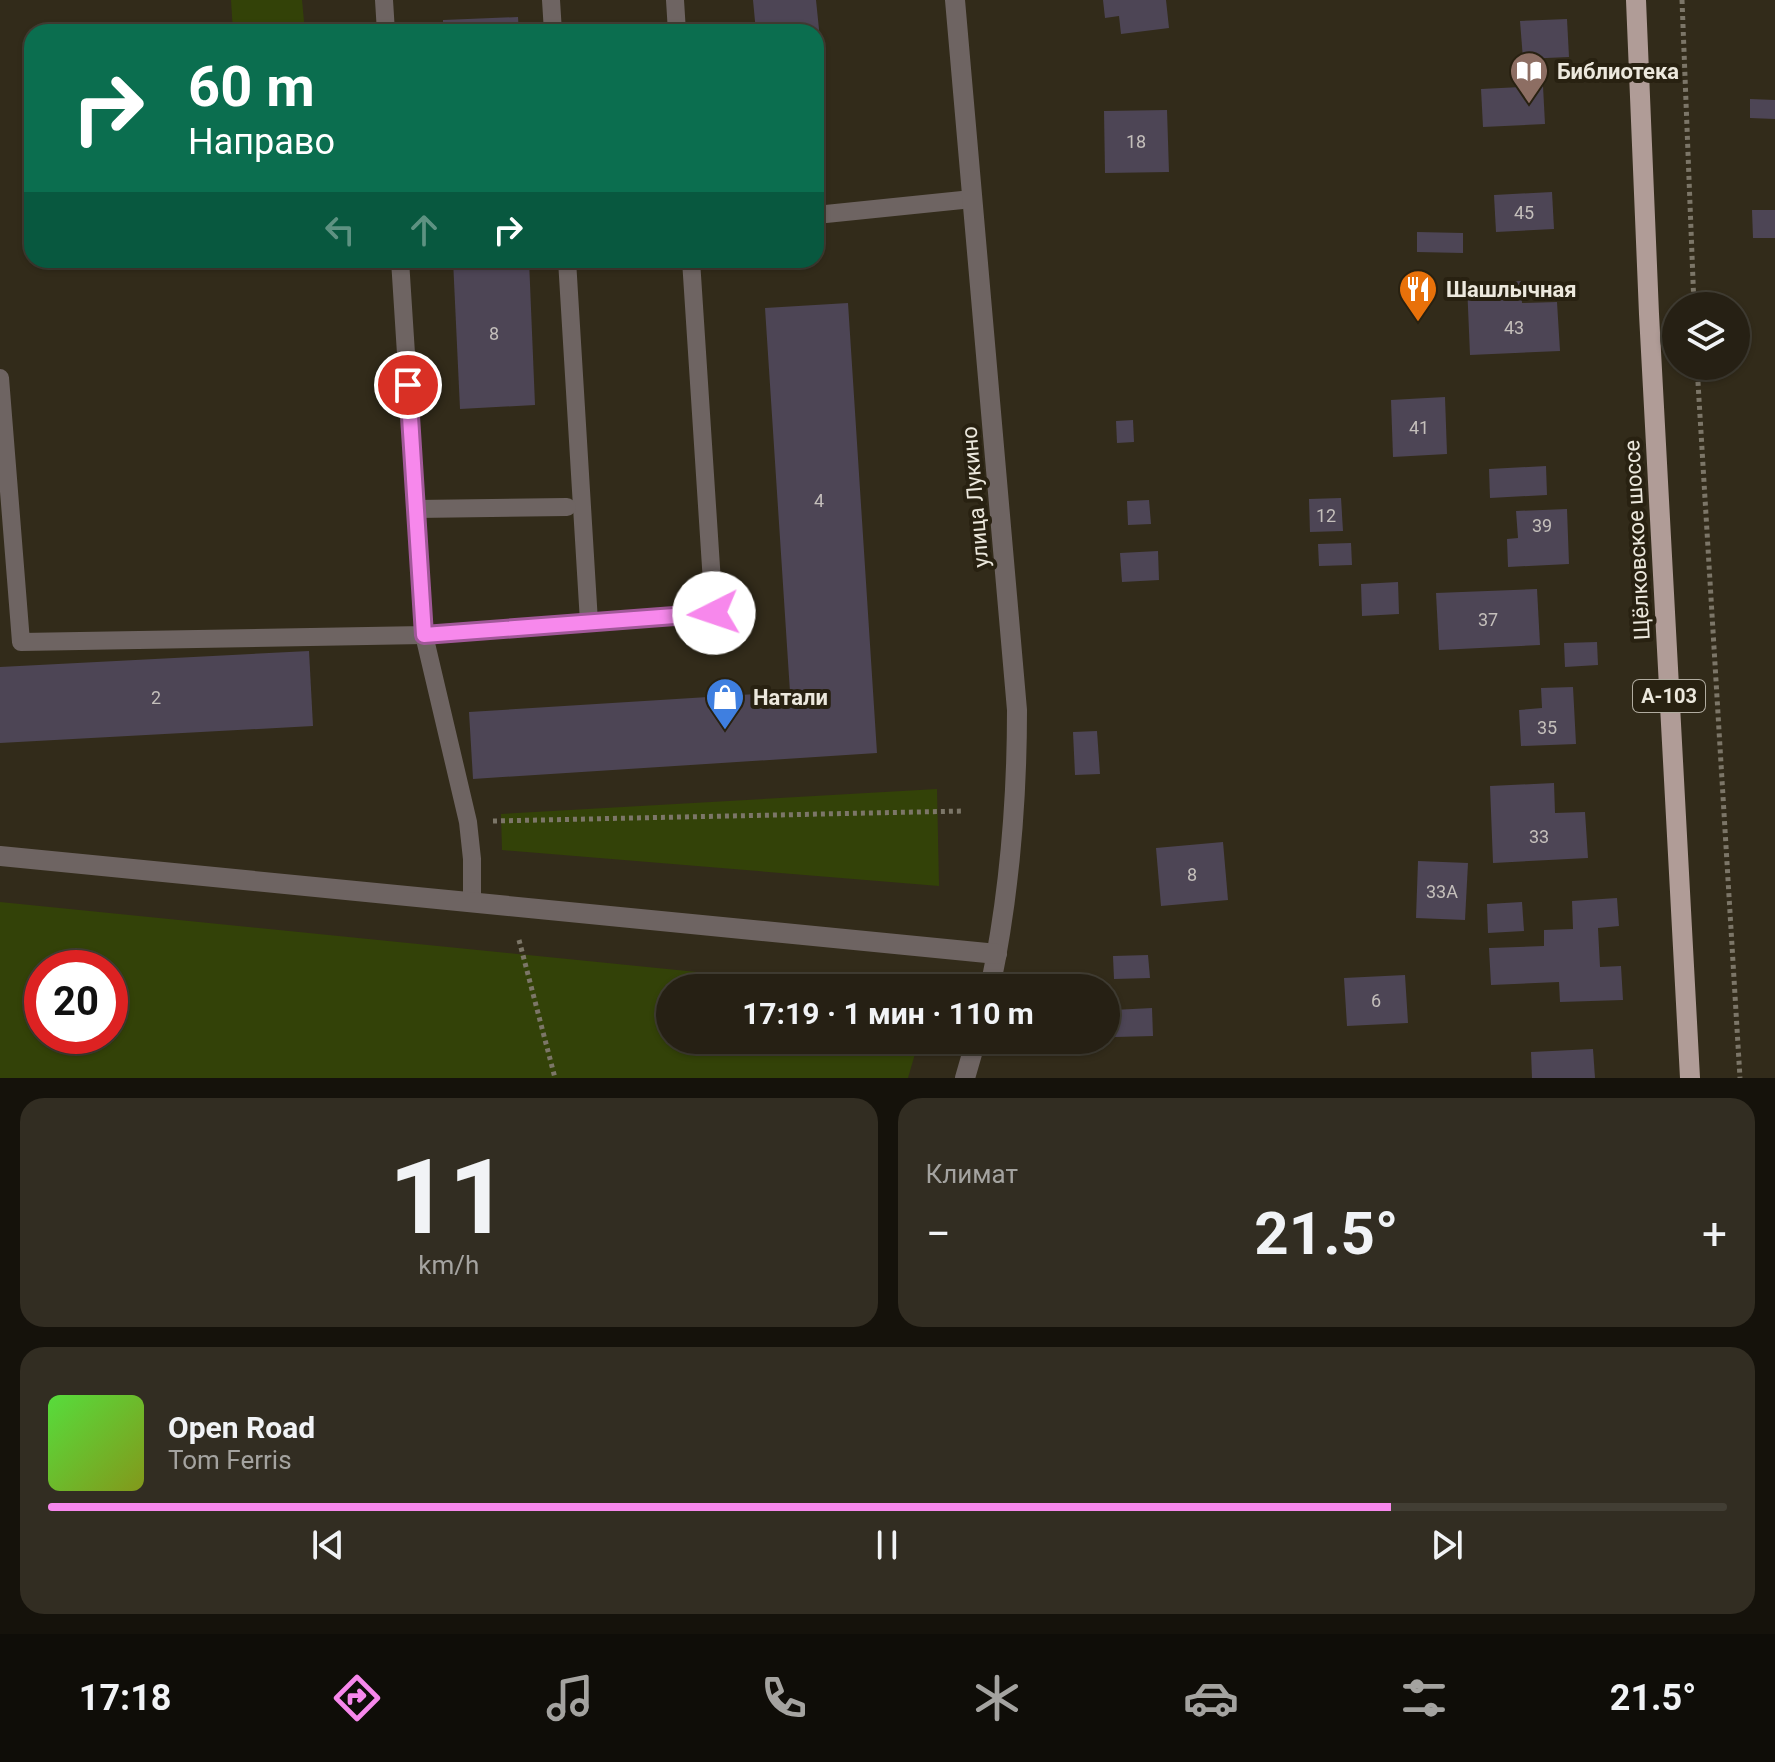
<!DOCTYPE html>
<html lang="ru">
<head>
<meta charset="utf-8">
<style>
	:root { --surface:#262014; --page:#322d22; --text:#f1f3f6; --muted:#a4a3a0; --line:#423e34; --accent:#f788ec }
	body { margin:0; font-family:Roboto,sans-serif; background:var(--page); color:var(--text); height:100vh; display:flex; flex-direction:column; font-size:30px; white-space:nowrap }
	* { box-sizing:border-box; margin:0 }
	p { font-size:26px; color:var(--muted) }
	.icon { flex:none; width:44px; height:44px; fill:none; stroke:currentColor; stroke-width:2; stroke-linecap:round; stroke-linejoin:round }
	.map { position:relative; height:1078px; overflow:hidden }
	.panel { display:flex; flex-direction:column; gap:20px; padding:20px; background:#15120b; flex:1 }
	.panel>* { flex:none }
	.hud { position:absolute; left:24px; top:24px; width:800px; height:244px; border-radius:24px; box-shadow:0 2px 6px #0004,0 0 0 2px var(--line); background:#0b6e4f; color:#fff; overflow:hidden }
	.tools { position:absolute; left:1662px; top:292px; display:grid; gap:16px }
	.tools a { display:grid; place-items:center; width:88px; height:88px; border-radius:50%; background:var(--surface); box-shadow:0 2px 6px #0004,0 0 0 2px var(--line); font-size:40px }
	.speed { position:absolute; left:24px; top:950px; display:flex; gap:16px; font-size:40px; font-weight:700; text-align:center }
	.speed>* { display:grid; place-content:center; width:104px; height:104px; border-radius:50%; background:var(--surface); box-shadow:0 2px 6px #0004,0 0 0 2px var(--line); line-height:1 }
	.speed .limit { border:12px solid #d22; background:#fff; color:#111 }
	.pin { position:absolute; display:grid; place-items:center; width:68px; height:68px; color:#fff; margin:-34px; border:4px solid #fff; border-radius:50%; box-shadow:0 2px 8px #0007 }
	.me { position:absolute; width:88px; margin:-44px; rotate:266deg; stroke-linejoin:round; filter:drop-shadow(0 0 6px #0008) }
	.turn { display:flex; align-items:center; gap:28px; height:168px; padding:0 32px; font-size:36px }
	.turn .icon { width:104px; height:104px; stroke-width:2.5 }
	.turn b { display:block; font-size:56px; line-height:68px }
	.lanes { display:flex; align-items:center; height:76px; padding:0 32px; background:#0003; justify-content:center; gap:40px; direction:ltr }
	.lanes .off { opacity:.35 }
	.big { font-size:60px; font-weight:700; line-height:1.1 }
	.panel .tile { flex:1; display:flex; flex-direction:column; justify-content:center; gap:12px; min-width:0; padding:0 28px; border-radius:24px; background:var(--page) }
	.panel .dial { align-items:center; gap:0 }
	.dial b { font-size:104px; line-height:1 }
	.song { display:flex; align-items:center; gap:24px }
	.cover { width:96px; height:96px; border-radius:12px; background:linear-gradient(135deg,hsl(110 70% 55%),hsl(70 70% 35%)) }
	.played { height:8px; border-radius:4px; background:linear-gradient(90deg,var(--accent) 80%,var(--line) 80%) }
	.keys { display:flex; justify-content:space-around; direction:ltr }
	.heat { display:flex; justify-content:space-between; align-items:center; font-size:44px; direction:ltr }
	.panel .tiles { flex:1; display:grid; gap:20px; grid-template-columns:1fr 1fr }
	.tile:last-child { grid-column:span 2 }
	.trip { position:absolute; left:656px; top:974px; width:464px; height:80px; border-radius:40px; background:var(--surface); box-shadow:0 2px 6px #0004,0 0 0 2px var(--line); font-weight:700; line-height:80px; text-align:center }
	.dock { display:flex; height:128px; justify-content:space-around; align-items:center; background:#0f0d08; color:var(--muted) }
	.dock .icon { width:56px; height:56px }
	.dock .active { color:var(--accent) }
	.dock b { font-size:36px; color:var(--text) }
	.map>svg:first-child { display:block }
</style>
</head>
<body>
<div class="map">
<svg width="1775" height="1078" viewBox="0 0 1775 1078">
	<rect width="100%" height="100%" fill="#322b1a"/>
	<g fill="#334208" fill-rule="evenodd">
		<path d="M231,0H302L305,32H233Z"/>
		<path d="M937,789L939,886L502,850L501,814Z"/>
		<path d="M0,902L856,988H670V1040H919L908,1078H0ZM42,968H110V1036H42Z"/>
	</g>
	<g fill="#4d4555">
		<path d="M753,0H816L824,78L816,79V32H756Z"/>
		<path d="M1103,0H1166L1169,28L1121,34L1119,16L1105,18Z"/>
		<path d="M518,17L519,32H443V20Z"/>
		<path d="M1567,19L1569,57L1523,59L1520,21Z"/>
		<path d="M1543,86L1545,124L1483,127L1481,89Z"/>
		<path d="M1750,99L1775,100V119L1750,118Z"/>
		<path d="M1167,110L1169,172L1105,173L1104,111Z"/>
		<path d="M1552,192L1554,229L1496,232L1494,195Z"/>
		<path d="M1752,210H1775V238H1753Z"/>
		<path d="M1417,232L1463,233V253L1417,252Z"/>
		<path d="M453,260H529L535,405L460,409Z"/>
		<path d="M1521,281L1522,303L1557,302L1560,351L1470,355L1467,284Z"/>
		<path d="M848,303L877,753L473,779L469,712L790,692L765,308Z"/>
		<path d="M1445,397L1447,454L1393,457L1391,400Z"/>
		<path d="M1133,420L1134,442L1117,443L1116,421Z"/>
		<path d="M1546,466L1547,495L1490,498L1489,469Z"/>
		<path d="M1341,498L1343,531L1310,532L1309,499Z"/>
		<path d="M1149,500L1151,524L1128,525L1127,501Z"/>
		<path d="M1567,509L1569,564L1508,567L1507,539L1518,538L1516,511Z"/>
		<path d="M1351,543L1352,565L1319,566L1318,544Z"/>
		<path d="M1158,551L1159,580L1122,582L1120,553Z"/>
		<path d="M1398,582L1399,614L1362,616L1361,584Z"/>
		<path d="M1537,589L1540,645L1439,650L1436,593Z"/>
		<path d="M1597,642L1598,665L1565,667L1564,643Z"/>
		<path d="M309,651L313,726L0,743V667Z"/>
		<path d="M1573,687L1576,744L1521,746L1519,710L1542,708L1541,688Z"/>
		<path d="M1097,731L1100,774L1075,775L1073,732Z"/>
		<path d="M1554,783L1555,813L1585,812L1588,858L1493,863L1490,786Z"/>
		<path d="M1223,842L1228,900L1161,906L1156,848Z"/>
		<path d="M1418,861L1468,863L1465,920L1416,918Z"/>
		<path d="M1617,898L1619,926L1598,928L1600,967L1621,966L1623,1000L1560,1002L1559,982L1491,985L1489,948L1544,946V930L1573,929L1572,901Z"/>
		<path d="M1522,902L1524,931L1488,933L1487,904Z"/>
		<path d="M1148,955L1150,978L1114,979L1113,956Z"/>
		<path d="M1405,975L1408,1023L1347,1026L1344,978Z"/>
		<path d="M1152,1008L1153,1036L1115,1037L1113,1010Z"/>
		<path d="M1593,1049L1595,1078H1532L1531,1052Z"/>
	</g>
	<g fill="none" stroke-linecap="round" stroke-linejoin="round">
		<g stroke="#7c7668" stroke-width="5" stroke-dasharray="4 4" stroke-linecap="butt">
			<path d="M1682,0L1694,306"/>
			<path d="M1697,366L1740,1078"/>
			<path d="M493,821L964,811"/>
			<path d="M519,940L555,1078"/>
		</g>
		<g stroke="#6e6462" stroke-width="18">
			<path d="M384,0L386,32"/>
			<path d="M551,0L553,32"/>
			<path d="M675,0L677,32"/>
			<path d="M816,215L972,199"/>
			<path d="M400,260L424,635L468,822L472,859V901"/>
			<path d="M567,260L589,622"/>
			<path d="M0,378L21,642L424,635L714,613L691,260"/>
			<path d="M416,509L567,507"/>
		</g>
		<g stroke="#6e6462" stroke-width="20">
			<path d="M955,0L1017,710C1017,803 1009,897 990,988"/>
			<path d="M0,856L997,954"/>
			<path d="M965,1078L976,1040"/>
		</g>
		<path stroke="#b09c97" stroke-width="20" d="M1636,0L1649,314L1690,1078"/>
	</g>
	<g fill="none" stroke-linecap="round" stroke-linejoin="round">
		<g stroke="#a15899" stroke-width="20">
			<path id="route" d="M408,385L424,635L714,613"/>
		</g>
		<use href="#route" stroke="#f788ec" stroke-width="14"/>
	</g>
	<defs>
		<g id="library-pin" transform="scale(2)"><path d="M0 17L-7.5 6A9.5 9.5 0 1 1 7.5 6Z" fill="#8d6e63" stroke="#282111"/><path d="M-6-4Q-3-5.5-.7-3.5V5Q-3 3-6 4ZM6-4Q3-5.5 .7-3.5V5Q3 3 6 4Z" fill="#fff"/></g>
		<g id="restaurant-pin" transform="scale(2)"><path d="M0 17L-7.5 6A9.5 9.5 0 1 1 7.5 6Z" fill="#e8710a" stroke="#282111"/><path d="M-5-6h1v4h1v-4h1v4h1v-4h1v5L-1.5 .5V6h-2V.5L-5-1ZM5-6V6H3V1.5H1.5Q1.5-4 5-6Z" fill="#fff"/></g>
		<g id="shop-pin" transform="scale(2)"><path d="M0 17L-7.5 6A9.5 9.5 0 1 1 7.5 6Z" fill="#3f7fe0" stroke="#282111"/><path d="M-5-2.5h2.3a2.7 3.5 0 0 1 5.4 0H5L5.5 6h-11ZM-1.5-2.5h3a1.5 2.3 0 0 0-3 0Z" fill="#fff"/></g>
	</defs>
	<g fill-rule="evenodd">
		<use href="#library-pin" x="1529" y="71"/>
		<use href="#restaurant-pin" x="1418" y="289"/>
		<use href="#shop-pin" x="725" y="697"/>
	</g>
	<g text-anchor="middle" dominant-baseline="central" stroke-width="8" stroke-linejoin="round" paint-order="stroke">
		<g font-size="18" fill="#c4bfbb">
			<text x="1136" y="141">18</text>
			<text x="1524" y="212">45</text>
			<text x="1514" y="327">43</text>
			<text x="494" y="333">8</text>
			<text x="1419" y="427">41</text>
			<text x="819" y="500">4</text>
			<text x="1326" y="515">12</text>
			<text x="1542" y="525">39</text>
			<text x="1488" y="619">37</text>
			<text x="156" y="697">2</text>
			<text x="1547" y="727">35</text>
			<text x="1539" y="836">33</text>
			<text x="1192" y="874">8</text>
			<text x="1442" y="891">33А</text>
			<text x="1376" y="1000">6</text>
		</g>
		<rect fill="#282111" stroke="#b1aca0" stroke-width="2" x="1633" y="680" width="72" height="32" rx="6"/>
		<g font-size="20" font-weight="bold" fill="#ece8dd">
			<text x="1669" y="696">А-103</text>
		</g>
		<g font-size="22" font-weight="bold" fill="#ece8dd" stroke="#282111" text-anchor="start">
			<text x="1557" y="71">Библиотека</text>
			<text x="1446" y="289">Шашлычная</text>
			<text x="753" y="697">Натали</text>
		</g>
		<g font-size="22" fill="#ece8dd" stroke="#282111">
			<text transform="translate(975 497) rotate(-95)">улица Лукино</text>
			<text transform="translate(1637 540) rotate(-93)">Щёлковское шоссе</text>
		</g>
	</g>
</svg>
<div class="tools">
<a><svg class="icon" aria-label="layers" viewBox="0 0 24 24"><path d="M12 4l9 5-9 5-9-5zM3 14l9 5 9-5"/></svg></a>
</div>
<div class="speed"><div class="limit">20</div></div>
<div class="pin" style="left:408px;top:385px;background:#d93025"><svg class="icon" aria-label="arrive" viewBox="0 0 24 24"><path d="M6 21V4h12l-3 4 3 4H6"/></svg></div>
<svg class="me" style="left:714px;top:613px" viewBox="-20 -20 40 40"><circle r="19" fill="#fff"/><path d="M0-13L10 11 0 6-10 11z" fill="#f788ec"/></svg>
<div class="trip">17:19 · 1 мин · 110 m</div>
<div class="hud">
<div class="turn"><svg class="icon" aria-label="right" viewBox="0 0 24 24"><path d="M7 20v-9h11M14 6l5 5-5 5"/></svg><div><b>60 m</b>Направо</div></div>
<div class="lanes"><svg class="icon off" aria-label="left" viewBox="0 0 24 24"><path d="M17 20v-9H6M10 6l-5 5 5 5"/></svg><svg class="icon off" aria-label="ahead" viewBox="0 0 24 24"><path d="M12 20V5M6 11l6-6 6 6"/></svg><svg class="icon" aria-label="right" viewBox="0 0 24 24"><path d="M7 20v-9h11M14 6l5 5-5 5"/></svg></div>
</div>
</div>
<section class="panel">
<div class="tiles">
<div class="tile dial"><b>11</b><p>km/h</p></div>
<div class="tile"><p>Климат</p>
<div class="heat"><a>−</a><b class="big">21.5°</b><a>+</a></div>
</div>
<div class="tile">
<div class="song"><i class="cover"></i><div><b>Open Road</b><p>Tom Ferris</p></div></div>
<div class="played"></div>
<div class="keys"><svg class="icon" aria-label="previous" viewBox="0 0 24 24"><path d="M18 5L8 12l10 7zM5 5v14"/></svg><svg class="icon" aria-label="pause" viewBox="0 0 24 24"><path d="M8 5v14M16 5v14"/></svg><svg class="icon" aria-label="next" viewBox="0 0 24 24"><path d="M6 5l10 7-10 7zM19 5v14"/></svg></div>
</div>
</div>
</section>
<nav class="dock">
<b>17:18</b>
<svg class="icon active" aria-label="directions" viewBox="0 0 24 24"><path d="M12 3l9 9-9 9-9-9zM9 14v-3h6M13 9l2 2-2 2"/></svg>
<svg class="icon" aria-label="music" viewBox="0 0 24 24"><path d="M9 18V5l10-2v13"/><circle cx="6" cy="18" r="3"/><circle cx="16" cy="16" r="3"/></svg>
<svg class="icon" aria-label="phone" viewBox="0 0 24 24"><path d="M5 4h4l2 5-3 2q2 4 5 5l2-3 5 2v4C11 20 4 13 5 4z"/></svg>
<svg class="icon" aria-label="climate" viewBox="0 0 24 24"><path d="M12 3v18M4 7l16 10M4 17L20 7"/></svg>
<svg class="icon" aria-label="car" viewBox="0 0 24 24"><path d="M5 17H2v-5l4-1 3-4h7l3 4 3 1v5h-3M9 17h6M6 11h13"/><circle cx="7" cy="17" r="2"/><circle cx="17" cy="17" r="2"/></svg>
<svg class="icon" aria-label="filters" viewBox="0 0 24 24"><path d="M4 7h16M4 17h16"/><circle cx="9" cy="7" r="2"/><circle cx="15" cy="17" r="2"/></svg>
<b>21.5°</b>
</nav>
</body>
</html>
